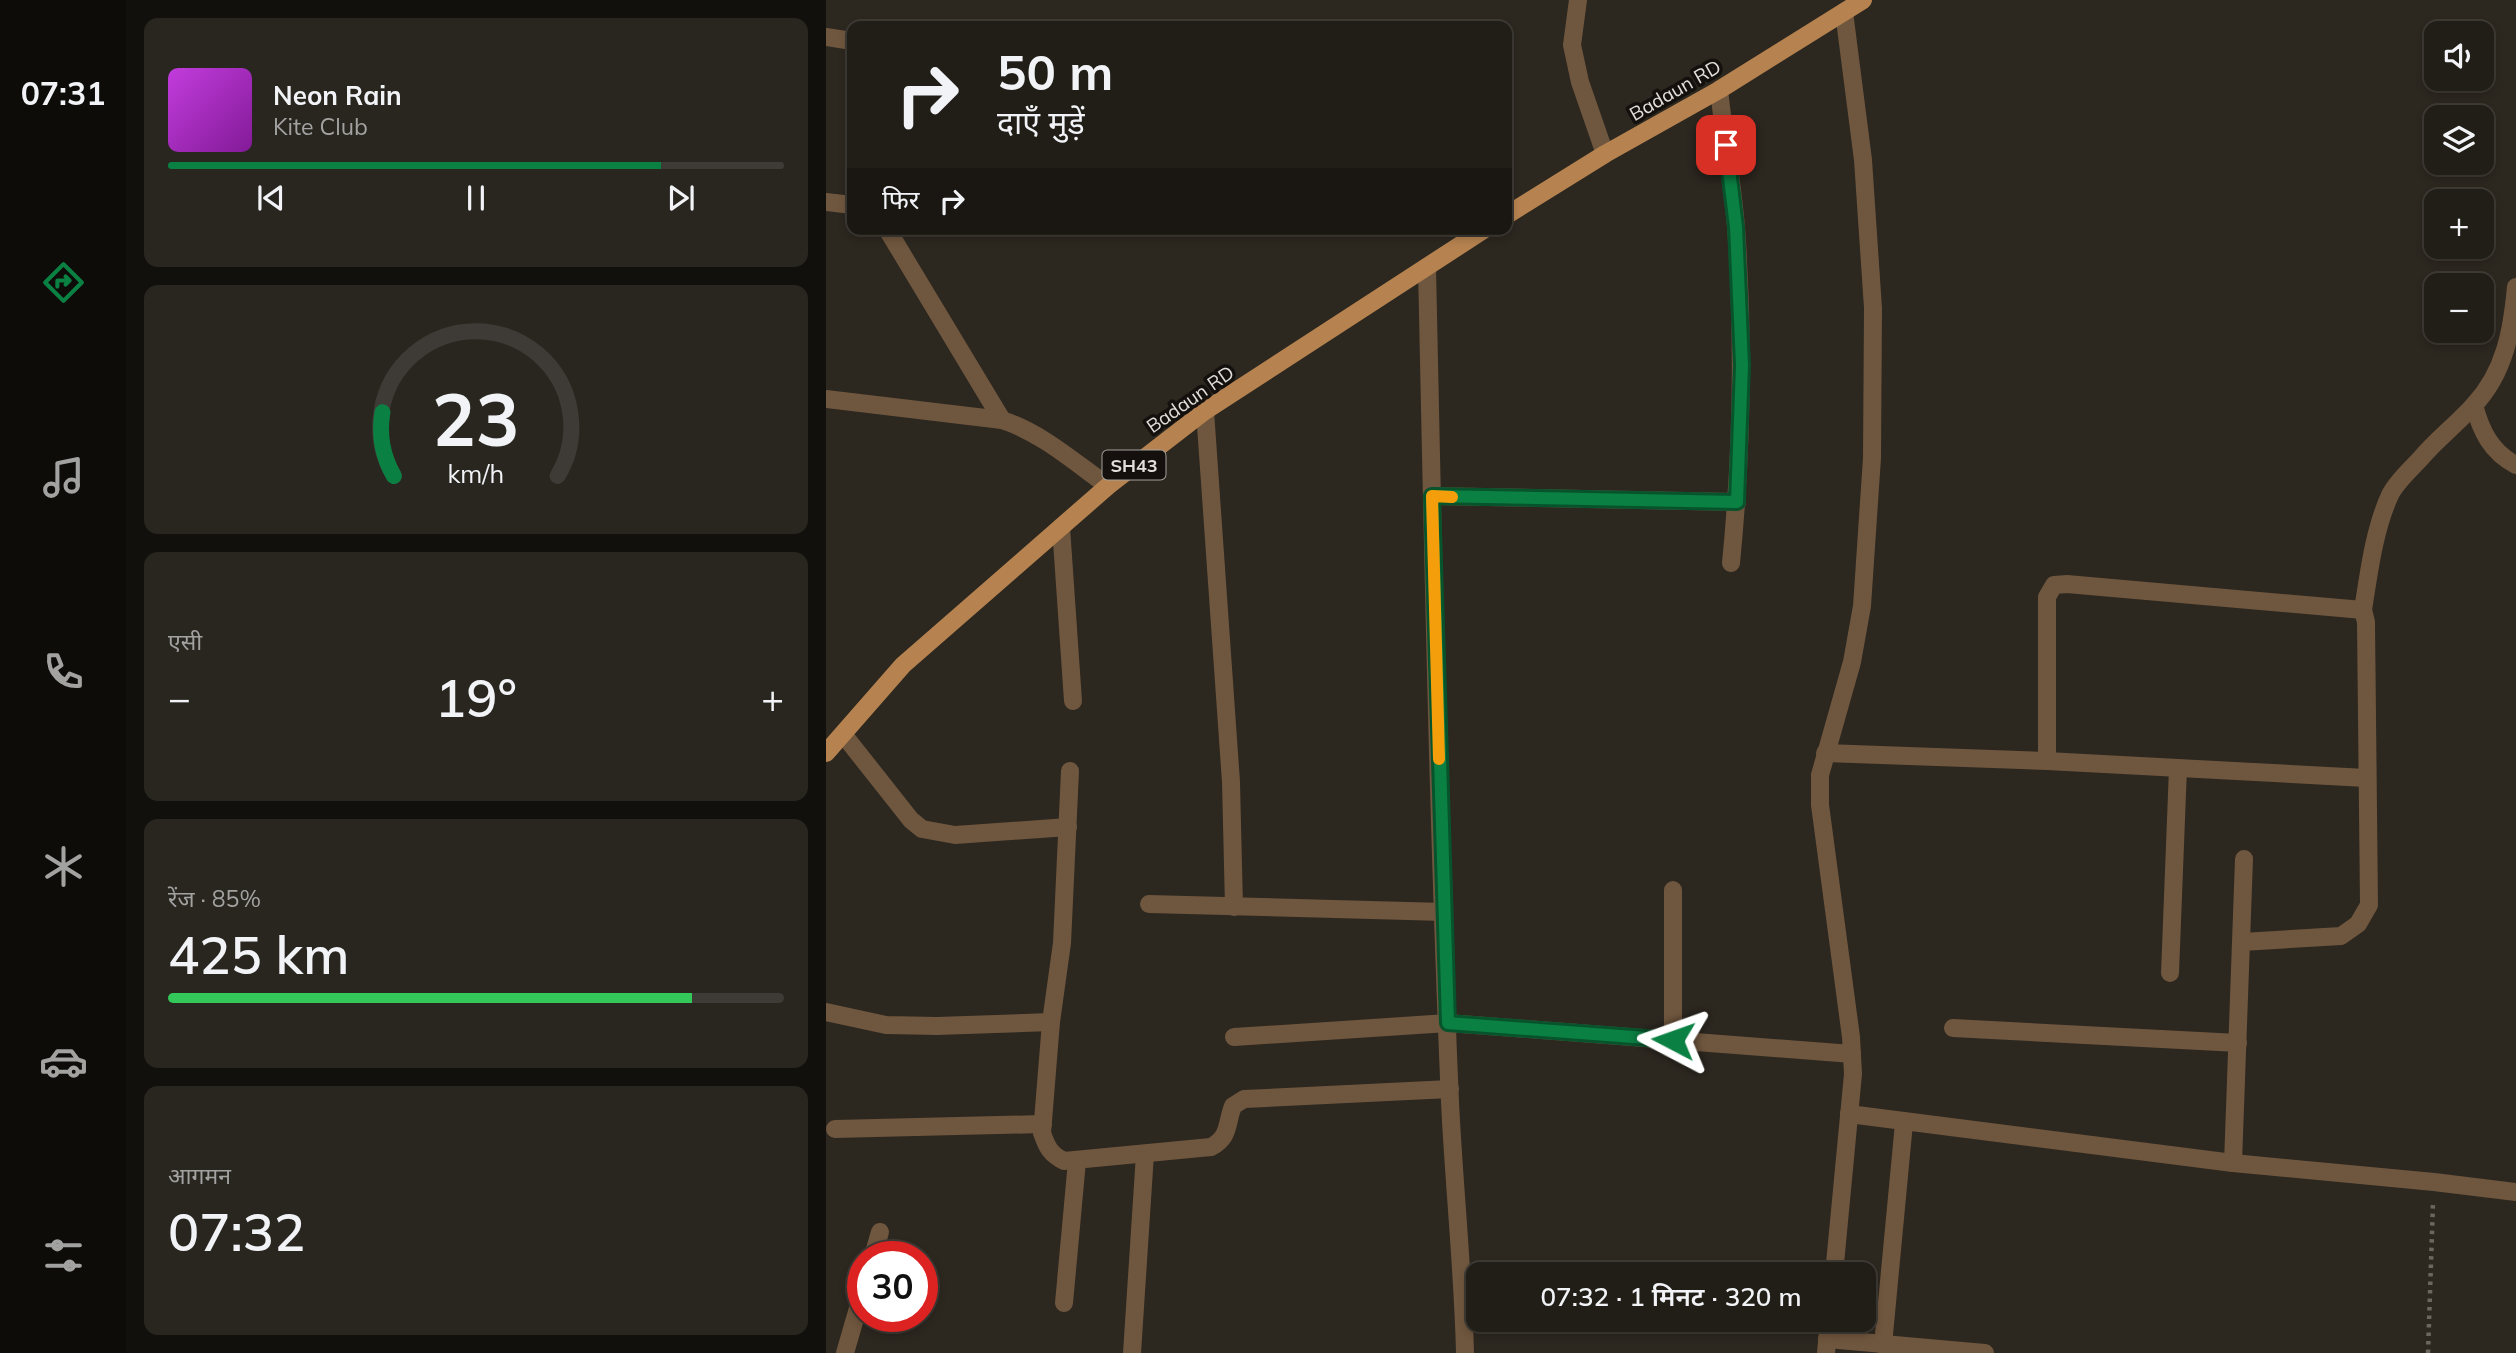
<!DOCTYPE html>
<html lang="hi">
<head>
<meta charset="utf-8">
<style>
	:root { --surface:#211d17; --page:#292620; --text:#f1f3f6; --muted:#a2a2a1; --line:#3e3b36; --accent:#0b8043 }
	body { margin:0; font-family:Mulish,"Noto Sans Devanagari",sans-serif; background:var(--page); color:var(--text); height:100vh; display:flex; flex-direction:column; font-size:26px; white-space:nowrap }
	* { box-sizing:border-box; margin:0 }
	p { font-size:23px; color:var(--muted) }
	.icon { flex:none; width:38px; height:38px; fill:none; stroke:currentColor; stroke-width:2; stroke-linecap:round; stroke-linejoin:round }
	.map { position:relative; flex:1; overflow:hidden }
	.side { display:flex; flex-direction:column; gap:18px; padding:18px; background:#12100d; width:700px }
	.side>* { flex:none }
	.banner { position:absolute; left:21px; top:21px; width:665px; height:214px; border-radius:14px; box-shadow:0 4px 10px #0003,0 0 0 2px var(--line); background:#211d17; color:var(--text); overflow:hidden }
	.controls { position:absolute; left:1598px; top:21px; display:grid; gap:14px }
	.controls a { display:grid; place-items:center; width:70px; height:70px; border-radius:14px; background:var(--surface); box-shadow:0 4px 10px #0003,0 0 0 2px var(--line); font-size:35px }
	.speed { position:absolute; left:21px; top:1241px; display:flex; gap:14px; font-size:35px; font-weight:700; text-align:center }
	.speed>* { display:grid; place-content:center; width:91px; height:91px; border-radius:50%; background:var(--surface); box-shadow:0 4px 10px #0003,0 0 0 2px var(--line); line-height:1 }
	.speed .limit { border:10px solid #d22; background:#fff; color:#111 }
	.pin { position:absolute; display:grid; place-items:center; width:60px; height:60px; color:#fff; margin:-30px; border-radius:14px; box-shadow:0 4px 10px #0006 }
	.me { position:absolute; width:77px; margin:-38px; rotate:274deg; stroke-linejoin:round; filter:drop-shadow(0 0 5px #0008) }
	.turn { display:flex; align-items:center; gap:24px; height:147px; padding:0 35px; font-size:32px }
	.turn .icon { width:91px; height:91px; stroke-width:2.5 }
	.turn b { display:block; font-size:49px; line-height:60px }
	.then { display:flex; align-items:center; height:66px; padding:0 35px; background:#0003; gap:14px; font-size:26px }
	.big { font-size:52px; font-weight:600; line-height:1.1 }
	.side .card { flex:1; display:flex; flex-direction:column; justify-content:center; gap:10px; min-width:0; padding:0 24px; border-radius:14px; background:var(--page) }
	.side .dial { align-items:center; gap:0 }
	.dial svg { height:182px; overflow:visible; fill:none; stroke:var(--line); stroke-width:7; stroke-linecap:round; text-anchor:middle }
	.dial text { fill:var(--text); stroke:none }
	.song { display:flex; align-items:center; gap:21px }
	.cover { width:84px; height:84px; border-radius:10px; background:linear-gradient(135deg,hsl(290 70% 55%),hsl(290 70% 35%)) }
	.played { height:7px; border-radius:4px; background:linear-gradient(90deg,var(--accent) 80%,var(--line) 80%) }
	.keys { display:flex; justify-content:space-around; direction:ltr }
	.heat { display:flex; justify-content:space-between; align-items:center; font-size:38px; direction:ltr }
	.charge { height:10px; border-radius:5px; background:linear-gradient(90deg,#34c759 85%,var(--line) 0) }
	.trip { position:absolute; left:640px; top:1262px; width:410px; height:70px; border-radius:14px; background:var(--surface); box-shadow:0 4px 10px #0003,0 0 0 2px var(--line); font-weight:600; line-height:70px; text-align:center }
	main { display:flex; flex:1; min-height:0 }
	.menu { display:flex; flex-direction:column; width:126px; justify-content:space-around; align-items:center; background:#0d0c09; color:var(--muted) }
	.menu .icon { width:49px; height:49px }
	.menu .current { color:var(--accent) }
	.menu b { font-size:32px; color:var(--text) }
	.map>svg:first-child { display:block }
</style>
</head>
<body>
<main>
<nav class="menu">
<b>07:31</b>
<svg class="icon current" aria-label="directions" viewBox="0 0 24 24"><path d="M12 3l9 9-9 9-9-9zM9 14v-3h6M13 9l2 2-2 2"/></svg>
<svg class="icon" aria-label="music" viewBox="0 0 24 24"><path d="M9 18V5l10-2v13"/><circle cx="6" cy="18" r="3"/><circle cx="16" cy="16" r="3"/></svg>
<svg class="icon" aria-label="phone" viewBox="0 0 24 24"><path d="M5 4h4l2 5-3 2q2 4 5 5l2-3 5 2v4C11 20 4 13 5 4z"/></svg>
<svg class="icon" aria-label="climate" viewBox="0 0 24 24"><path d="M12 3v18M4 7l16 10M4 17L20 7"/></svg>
<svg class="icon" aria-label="car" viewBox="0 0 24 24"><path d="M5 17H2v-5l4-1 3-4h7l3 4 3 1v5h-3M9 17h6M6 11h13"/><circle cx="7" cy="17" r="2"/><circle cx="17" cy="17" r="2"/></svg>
<svg class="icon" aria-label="filters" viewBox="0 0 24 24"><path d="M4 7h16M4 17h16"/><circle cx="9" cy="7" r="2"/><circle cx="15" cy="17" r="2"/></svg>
</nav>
<section class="side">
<div class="card">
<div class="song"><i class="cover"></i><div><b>Neon Rain</b><p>Kite Club</p></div></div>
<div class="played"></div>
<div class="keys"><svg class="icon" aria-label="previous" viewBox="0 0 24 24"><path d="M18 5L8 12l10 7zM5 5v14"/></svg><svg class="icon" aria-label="pause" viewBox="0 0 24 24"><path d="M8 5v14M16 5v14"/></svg><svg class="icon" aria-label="next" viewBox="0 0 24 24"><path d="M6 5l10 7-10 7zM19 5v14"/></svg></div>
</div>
<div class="card dial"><svg viewBox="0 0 100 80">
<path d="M14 69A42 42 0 1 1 86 69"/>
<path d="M14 69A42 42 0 0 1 9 41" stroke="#0b8043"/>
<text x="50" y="56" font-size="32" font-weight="700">23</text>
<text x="50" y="72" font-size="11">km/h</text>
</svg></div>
<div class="card"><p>एसी</p>
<div class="heat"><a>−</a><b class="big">19°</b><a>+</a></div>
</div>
<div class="card"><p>रेंज · 85%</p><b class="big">425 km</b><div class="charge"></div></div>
<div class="card"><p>आगमन</p><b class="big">07:32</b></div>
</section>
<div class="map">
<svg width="1690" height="1353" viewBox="0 0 1690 1353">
	<rect width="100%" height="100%" fill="#2c271f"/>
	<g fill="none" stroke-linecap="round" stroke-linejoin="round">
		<path stroke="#6b6760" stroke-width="4.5" stroke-dasharray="3.5 5" stroke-linecap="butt" d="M1602,1353L1607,1203"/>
		<g stroke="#6f563e" stroke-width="18">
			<path d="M752,0L746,45L754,82L779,154"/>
			<path d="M0,37L26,41"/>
			<path d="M893,90C898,135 906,181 910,227C918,339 916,451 905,563"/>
			<path d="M0,202L26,205"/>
			<path d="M61,229L176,420"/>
			<path d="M601,267C607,545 612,824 624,1102C628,1186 637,1269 639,1353"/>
			<path d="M0,399L176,420C216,433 248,462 282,486"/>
			<path d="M1648,405C1655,431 1665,452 1690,465"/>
			<path d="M379,411L405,782L408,907"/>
			<path d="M606,496L911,502"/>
			<path d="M235,527L247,701"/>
			<path d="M1537,610C1543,572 1548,530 1564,495C1570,482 1585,469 1595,458C1611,439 1631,424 1648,405C1679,372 1686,330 1690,287"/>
			<path d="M17,734L85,820L96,829L129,835L242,827"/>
			<path d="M999,753L1221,761L1540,778"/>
			<path d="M1221,761V597L1228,585L1241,584L1537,610L1540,622L1543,905L1532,924L1515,936L1416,942"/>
			<path d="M244,771L236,943L225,1022L216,1133C221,1147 224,1154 238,1161L385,1147C404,1137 400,1124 407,1106L418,1099L624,1089"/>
			<path d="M323,904L618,912"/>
			<path d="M1344,973L1352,768"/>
			<path d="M0,1012L60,1025L111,1026L225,1022"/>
			<path d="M1127,1028L1412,1043"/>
			<path d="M408,1037L622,1023L1026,1054"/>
			<path d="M847,1040V890"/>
			<path d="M1023,1114L1407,1163L1608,1182L1690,1192"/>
			<path d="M9,1129L217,1124"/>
			<path d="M1407,1163L1418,859"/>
			<path d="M47,1256L54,1232"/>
			<path d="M1008,1274L1027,1074L1025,1037L994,805V775L1026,662L1036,606L1046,458L1047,308L1037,160L1018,12"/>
			<path d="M238,1303L251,1161"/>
			<path d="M1001,1339L1159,1353"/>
			<path d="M1057,1345L1078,1123"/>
			<path d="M19,1353L37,1291"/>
			<path d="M306,1353L319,1154"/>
			<path d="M1000,1353L1003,1320"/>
		</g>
		<g stroke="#b68350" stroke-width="18">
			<path d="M681,215L779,154L893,90L1037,0"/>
			<path d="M0,753L77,665L282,486L379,411L659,229"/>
		</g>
	</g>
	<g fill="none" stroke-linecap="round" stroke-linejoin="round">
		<g stroke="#07532c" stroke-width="18">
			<path id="route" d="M847,1040L622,1023L606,496L911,502L916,365L910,227L900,145"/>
		</g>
		<use href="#route" stroke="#0b8043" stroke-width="12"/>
		<path stroke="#f59e0b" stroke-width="12" d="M613,759L606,496L626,497"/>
	</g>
	<g text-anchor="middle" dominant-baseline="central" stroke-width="7" stroke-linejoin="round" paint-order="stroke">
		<rect fill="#13100d" stroke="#a5a19c" stroke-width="2" x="276.5" y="450.5" width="63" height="29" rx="5"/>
		<g font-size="18" font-weight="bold" fill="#e3dfda">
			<text x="308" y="465">SH43</text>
		</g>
		<g font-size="19" fill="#e3dfda" stroke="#13100d">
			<text transform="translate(849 90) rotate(-30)">Badaun RD</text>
			<text transform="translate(364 399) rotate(-35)">Badaun RD</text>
		</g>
	</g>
</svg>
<div class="controls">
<a><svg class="icon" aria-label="sound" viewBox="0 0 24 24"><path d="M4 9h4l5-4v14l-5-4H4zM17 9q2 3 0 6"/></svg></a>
<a><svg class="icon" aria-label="layers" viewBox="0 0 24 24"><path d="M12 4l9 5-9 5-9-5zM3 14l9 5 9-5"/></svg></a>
<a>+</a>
<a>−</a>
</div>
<div class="speed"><div class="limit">30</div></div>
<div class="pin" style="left:900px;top:145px;background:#d93025"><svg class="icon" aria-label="arrive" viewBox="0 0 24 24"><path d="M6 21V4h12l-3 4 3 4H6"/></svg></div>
<svg class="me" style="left:847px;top:1040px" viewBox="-20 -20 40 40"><path d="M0-17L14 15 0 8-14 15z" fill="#0b8043" stroke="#fff" stroke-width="4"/></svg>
<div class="trip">07:32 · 1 मिनट · 320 m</div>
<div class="banner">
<div class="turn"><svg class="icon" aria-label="right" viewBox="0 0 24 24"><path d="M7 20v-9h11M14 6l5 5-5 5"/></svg><div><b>50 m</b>दाएँ मुड़ें</div></div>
<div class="then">फिर<svg class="icon" aria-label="right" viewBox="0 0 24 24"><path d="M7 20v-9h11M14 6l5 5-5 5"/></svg></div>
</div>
</div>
</main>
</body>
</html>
